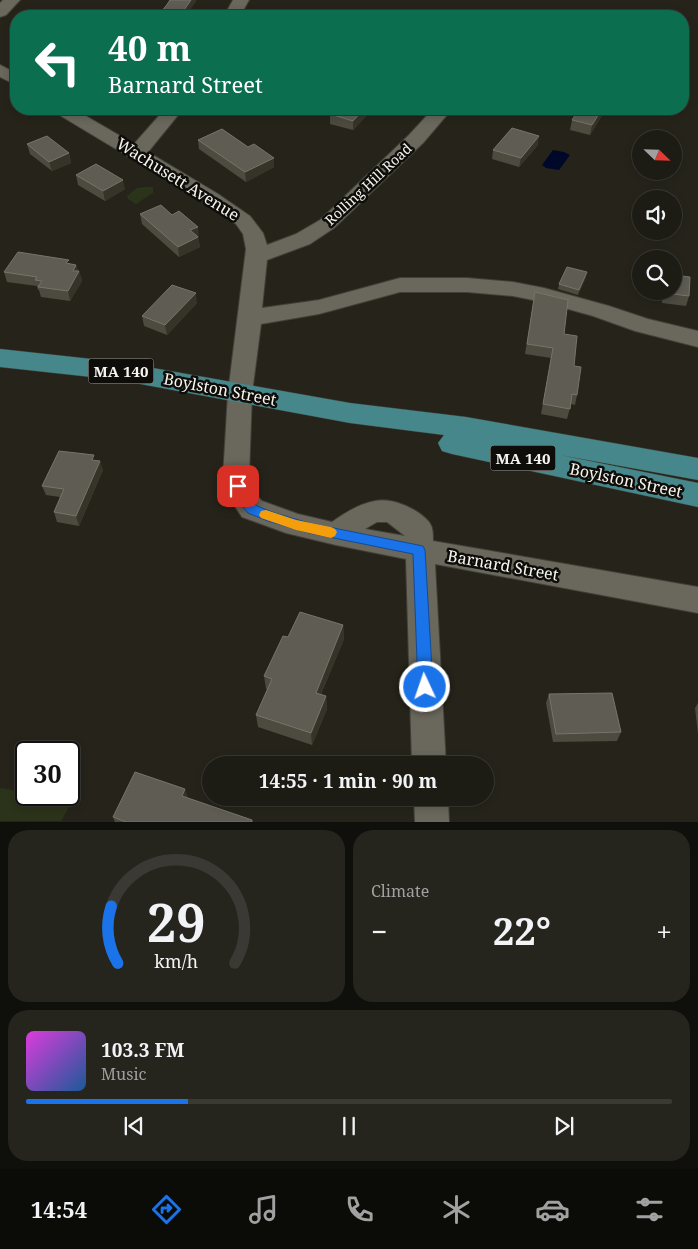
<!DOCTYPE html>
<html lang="en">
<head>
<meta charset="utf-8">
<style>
	:root { --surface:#1c1b14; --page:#25241d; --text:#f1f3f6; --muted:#a0a1a0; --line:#3a3934; --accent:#1a73e8 }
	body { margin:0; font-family:"Noto Serif",serif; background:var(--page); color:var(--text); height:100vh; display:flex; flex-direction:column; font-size:19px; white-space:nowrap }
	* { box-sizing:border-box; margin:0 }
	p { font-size:16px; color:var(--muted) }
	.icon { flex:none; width:28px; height:28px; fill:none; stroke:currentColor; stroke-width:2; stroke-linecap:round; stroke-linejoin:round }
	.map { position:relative; height:822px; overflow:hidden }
	.sheet { display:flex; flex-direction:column; gap:8px; padding:8px; background:#0f0f0b; flex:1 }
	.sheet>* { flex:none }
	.banner { position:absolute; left:10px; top:10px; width:679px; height:105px; border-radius:20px; box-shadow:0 2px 8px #0003,0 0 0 1px var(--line); background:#0b6e4f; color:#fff; overflow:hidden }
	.needle { width:32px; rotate:113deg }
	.controls { position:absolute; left:632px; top:130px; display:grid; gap:10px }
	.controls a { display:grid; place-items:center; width:50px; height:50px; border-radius:50%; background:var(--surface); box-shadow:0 2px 8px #0003,0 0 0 1px var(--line); font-size:25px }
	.speed { position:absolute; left:15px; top:741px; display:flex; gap:10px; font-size:25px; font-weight:700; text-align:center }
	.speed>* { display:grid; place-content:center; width:65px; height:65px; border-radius:50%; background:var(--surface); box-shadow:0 2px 8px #0003,0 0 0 1px var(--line); line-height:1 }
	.speed .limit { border:2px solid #111; border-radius:8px; background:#fff; color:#111 }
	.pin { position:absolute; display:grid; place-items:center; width:42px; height:42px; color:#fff; margin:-21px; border-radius:10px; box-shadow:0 2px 8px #0006 }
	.me { position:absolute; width:55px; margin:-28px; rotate:357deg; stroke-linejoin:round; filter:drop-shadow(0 0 4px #0008) }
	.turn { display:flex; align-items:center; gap:18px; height:105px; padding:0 15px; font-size:22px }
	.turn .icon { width:65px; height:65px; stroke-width:2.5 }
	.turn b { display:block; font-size:35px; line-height:42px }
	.big { font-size:38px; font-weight:700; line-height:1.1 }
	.sheet .widget { flex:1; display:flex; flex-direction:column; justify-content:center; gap:8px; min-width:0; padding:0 18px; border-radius:20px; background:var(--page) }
	.sheet .dial { align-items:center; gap:0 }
	.dial svg { height:130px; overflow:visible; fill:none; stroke:var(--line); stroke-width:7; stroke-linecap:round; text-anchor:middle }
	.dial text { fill:var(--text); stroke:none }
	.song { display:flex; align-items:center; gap:15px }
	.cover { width:60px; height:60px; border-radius:8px; background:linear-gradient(135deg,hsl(300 70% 55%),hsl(210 70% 35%)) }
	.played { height:5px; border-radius:2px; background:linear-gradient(90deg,var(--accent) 25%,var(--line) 25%) }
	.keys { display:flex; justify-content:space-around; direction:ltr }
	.heat { display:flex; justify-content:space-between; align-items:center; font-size:28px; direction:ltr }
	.sheet .tiles { flex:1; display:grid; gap:8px; grid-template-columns:1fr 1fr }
	.widget:last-child { grid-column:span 2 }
	.trip { position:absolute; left:202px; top:756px; width:292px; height:50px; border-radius:25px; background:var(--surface); box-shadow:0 2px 8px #0003,0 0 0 1px var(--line); font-weight:700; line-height:50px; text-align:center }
	.tabs { display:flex; height:80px; justify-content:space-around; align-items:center; background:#0b0b08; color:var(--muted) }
	.tabs .icon { width:35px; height:35px }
	.tabs .current { color:var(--accent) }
	.tabs b { font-size:22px; color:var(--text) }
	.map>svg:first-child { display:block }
</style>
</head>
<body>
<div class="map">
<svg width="698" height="822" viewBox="0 0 698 822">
	<rect width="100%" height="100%" fill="#26241a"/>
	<g fill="#2b341a">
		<path d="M145,187H153V193L136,204L128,199L127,196L137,188Z"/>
		<path d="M0,788L26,792V795H43L73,800L61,821H0Z"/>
	</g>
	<path fill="#00082a" d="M553,150L564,152L570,155L559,170L546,168L542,165Z"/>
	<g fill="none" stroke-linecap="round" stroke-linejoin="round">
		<g stroke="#424038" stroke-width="2">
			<g id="minor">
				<path d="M3,0H20L6,15L0,17V3Z"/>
				<path d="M233,0H249L240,16H224Z"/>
				<path d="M0,65L16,73V85L0,77Z"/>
				<path d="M53,109H74L134,144L165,109H183L148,152L218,194L250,216L263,233L267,245L296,234L320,220L409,135L433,109H452L423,143L334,228L310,244L267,260L262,308L319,300L400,278H467L513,282L544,288L609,306L648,319L698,331V347L635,331L593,316L543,302L513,296L467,292H400L319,314L261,324L252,393L249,477L253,492L262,501L298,514L332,522C346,512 359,504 375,501C392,497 418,509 429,522C433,527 433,534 433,541L698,587V613L435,564L446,765H412L406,559L336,545L286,533L242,517L228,496L223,477L228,393L246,249L243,234L236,224L204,202L56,113ZM377,522H387L405,536L365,529Z"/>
				<path d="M414,798H448L449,822H415Z"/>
			</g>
		</g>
		<g stroke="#424038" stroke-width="1">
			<path id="major" d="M0,349L119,362L350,403L466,417L698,458V480L560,455L698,483V507L452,454L442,451L438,443L444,435L350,423L119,380L0,367Z"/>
		</g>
		<use href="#minor" fill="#6a675c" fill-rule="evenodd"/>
		<use href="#major" fill="#45878b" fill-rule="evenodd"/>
	</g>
	<g fill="#4d4a40">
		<path d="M221,109H247L243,114Z"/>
		<path d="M336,109H373L353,130L330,124V114Z"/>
		<path d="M606,109L590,135L570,130L572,120Z"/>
		<path d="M198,140L248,147L274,167L246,182L199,149Z"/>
		<path d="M27,144L69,153L71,163L52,171L30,154Z"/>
		<path d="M538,145L519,167L492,159L493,150Z"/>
		<path d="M76,175L125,189L105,201L78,185Z"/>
		<path d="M140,214L199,237H198L200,247L179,257L142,224Z"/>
		<path d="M70,264L76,265L78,271H79L82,281L70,301L41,297L39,290H38L37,286L7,282L4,272Z"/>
		<path d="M586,277L578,295L558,289L559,284Z"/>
		<path d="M662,291H674L689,296L686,306L662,303Z"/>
		<path d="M535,292L564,334L574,366L577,395L575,405L571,404L567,419L541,414L551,358L525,354Z"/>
		<path d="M197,303L167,335L144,326L142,316Z"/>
		<path d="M95,460L103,470L79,526L57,522L54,512L60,497L46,495L42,486Z"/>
		<path d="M343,625L344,639L321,694L326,696L327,709L312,745L258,727L256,715L268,689H266L264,676L288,637Z"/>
		<path d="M549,694L621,732L617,741L553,742L546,703Z"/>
		<path d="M698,703V734L695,708Z"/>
		<path d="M188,798L252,820V822H115L113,817Z"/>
	</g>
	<g fill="#363329">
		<path d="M191,0H197L186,16H180Z"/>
		<path d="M242,109H247L243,114Z"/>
		<path d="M364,109H373L353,130V121Z"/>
		<path d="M602,109H606L590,135L592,125Z"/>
		<path d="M539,136L538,145L519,167L521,158Z"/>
		<path d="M69,153L71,163L52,171L49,162Z"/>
		<path d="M274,158V167L246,182L245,172Z"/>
		<path d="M123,180L125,189L105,201L103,191Z"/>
		<path d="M198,227L199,237L192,240L190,230Z"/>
		<path d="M198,237L200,247L179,257L178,247Z"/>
		<path d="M76,265L78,273L79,271L82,281L70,301L68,291L73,271Z"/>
		<path d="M587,272L586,277L578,295L579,290Z"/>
		<path d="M196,293L197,303L167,335L165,325Z"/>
		<path d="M100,461L103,470L79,526L76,516Z"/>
		<path d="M343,625L344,639L316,705V693Z"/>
		<path d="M326,696L327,709L312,745L311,733Z"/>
		<path d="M185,789L189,800L182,796Z"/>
	</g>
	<g fill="#5f5c53" stroke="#77746b">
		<path d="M170,0H191L180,16H157L166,6Z"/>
		<path d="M336,109H364L353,121L330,114Z"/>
		<path d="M579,109H602L592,125L572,120Z"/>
		<path d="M512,128L539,136L521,158L493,150Z"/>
		<path d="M222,129L248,147L254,144L274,158L245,172L198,140Z"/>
		<path d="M47,136L69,153L49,162L27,144Z"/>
		<path d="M96,164L123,180L103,191L76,175Z"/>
		<path d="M161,205L172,215L179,211L198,227L190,230L198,237L178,247L140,214Z"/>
		<path d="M18,252L69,260L66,263L76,265L73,271H79L68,291L38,287L42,281L35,280L37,277L4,272Z"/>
		<path d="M567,267L587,272L579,290L559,284Z"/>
		<path d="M674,275L690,277L689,296L665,293V291H674Z"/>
		<path d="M172,285L196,293L165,325L142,316Z"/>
		<path d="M535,292L568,300L564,334L577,336L574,366L581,367L577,395L572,394L570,409L543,404L553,348L527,344Z"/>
		<path d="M59,451L94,455L92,460L100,461L76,516L54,512L64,489L42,486Z"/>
		<path d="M300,612L343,625L316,693L326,696L311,733L256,715L272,679L264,676L283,636L288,637Z"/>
		<path d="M612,693L621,732L556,734L549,694Z"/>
		<path d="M135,772L185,789L182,796L252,820V822H126L113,817Z"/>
	</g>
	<path fill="#1a73e8" stroke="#114b97" d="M238,481L243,483L246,494L257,506L275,513L309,523L423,546L425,550L433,687L430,691L425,693L420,691L418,687L413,554L309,533L268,521L248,513L236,499L232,486L234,483Z"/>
	<path fill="#f59e0b" d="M266,510L296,520L331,527L335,529L337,532L335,536L331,538L296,530L261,518L259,515L261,511Z"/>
	<g text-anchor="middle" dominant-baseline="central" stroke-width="5" stroke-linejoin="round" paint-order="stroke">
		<g font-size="14" fill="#f6f4ee" stroke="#0e0d09">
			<text transform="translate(368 184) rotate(-43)">Rolling Hill Road</text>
		</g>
		<g fill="#0e0d09" stroke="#b0afa9" stroke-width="1">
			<rect x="88.5" y="358.5" width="65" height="25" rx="4"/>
			<rect x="490.5" y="445.5" width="65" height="25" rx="4"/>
		</g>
		<g font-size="15" font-weight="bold" fill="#f6f4ee">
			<text x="121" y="371">MA 140</text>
			<text x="523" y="458">MA 140</text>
		</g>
		<g font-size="16" fill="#f6f4ee" stroke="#0e0d09">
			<text transform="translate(178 179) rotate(32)">Wachusett Avenue</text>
			<text transform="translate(220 389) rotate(11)">Boylston Street</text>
			<text transform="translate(626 480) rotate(12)">Boylston Street</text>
			<text transform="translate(503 565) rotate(10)">Barnard Street</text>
		</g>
	</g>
</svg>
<div class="controls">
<a><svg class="needle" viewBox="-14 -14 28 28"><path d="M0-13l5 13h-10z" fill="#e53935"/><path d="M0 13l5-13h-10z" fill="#a0a1a0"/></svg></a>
<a><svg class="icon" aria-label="sound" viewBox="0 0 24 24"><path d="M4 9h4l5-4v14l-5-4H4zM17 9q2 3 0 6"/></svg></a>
<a><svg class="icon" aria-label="search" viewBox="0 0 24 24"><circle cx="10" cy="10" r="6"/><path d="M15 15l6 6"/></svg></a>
</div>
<div class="speed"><div class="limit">30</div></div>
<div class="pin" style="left:238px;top:486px;background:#d93025"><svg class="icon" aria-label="arrive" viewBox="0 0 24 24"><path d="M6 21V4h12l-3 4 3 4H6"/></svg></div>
<svg class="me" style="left:425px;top:687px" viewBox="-20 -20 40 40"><circle r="17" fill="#1a73e8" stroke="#fff" stroke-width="3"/><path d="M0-11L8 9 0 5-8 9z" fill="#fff"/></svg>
<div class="trip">14:55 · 1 min · 90 m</div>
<div class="banner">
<div class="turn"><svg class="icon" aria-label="left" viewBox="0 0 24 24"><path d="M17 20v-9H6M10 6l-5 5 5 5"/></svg><div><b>40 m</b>Barnard Street</div></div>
</div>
</div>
<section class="sheet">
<div class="tiles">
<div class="widget dial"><svg viewBox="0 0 100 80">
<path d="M14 69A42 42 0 1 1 86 69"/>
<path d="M14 69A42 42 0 0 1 10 34" stroke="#1a73e8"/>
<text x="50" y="56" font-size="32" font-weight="700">29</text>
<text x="50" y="72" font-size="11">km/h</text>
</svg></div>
<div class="widget"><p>Climate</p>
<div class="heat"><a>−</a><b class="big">22°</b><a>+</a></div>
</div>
<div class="widget">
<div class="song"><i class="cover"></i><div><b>103.3 FM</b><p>Music</p></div></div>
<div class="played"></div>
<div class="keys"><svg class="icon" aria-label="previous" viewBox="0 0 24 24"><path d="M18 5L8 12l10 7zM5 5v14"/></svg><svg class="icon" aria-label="pause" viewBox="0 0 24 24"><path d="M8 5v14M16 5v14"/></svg><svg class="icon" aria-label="next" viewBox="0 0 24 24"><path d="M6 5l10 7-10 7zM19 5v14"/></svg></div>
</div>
</div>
</section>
<nav class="tabs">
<b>14:54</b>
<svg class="icon current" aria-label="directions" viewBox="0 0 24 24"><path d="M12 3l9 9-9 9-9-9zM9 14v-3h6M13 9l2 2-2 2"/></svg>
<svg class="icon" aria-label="music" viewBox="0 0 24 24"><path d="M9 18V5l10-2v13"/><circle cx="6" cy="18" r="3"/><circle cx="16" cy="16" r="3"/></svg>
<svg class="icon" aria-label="phone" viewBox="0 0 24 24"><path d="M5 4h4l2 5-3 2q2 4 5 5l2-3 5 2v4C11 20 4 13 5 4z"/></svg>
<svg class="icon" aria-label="climate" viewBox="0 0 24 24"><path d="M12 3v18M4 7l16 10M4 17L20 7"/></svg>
<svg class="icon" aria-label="car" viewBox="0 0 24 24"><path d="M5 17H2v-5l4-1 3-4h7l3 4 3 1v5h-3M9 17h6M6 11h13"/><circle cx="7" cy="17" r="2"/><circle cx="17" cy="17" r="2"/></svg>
<svg class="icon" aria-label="filters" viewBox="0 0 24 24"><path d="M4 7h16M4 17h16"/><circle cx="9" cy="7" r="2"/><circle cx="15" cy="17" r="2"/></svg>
</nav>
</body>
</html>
